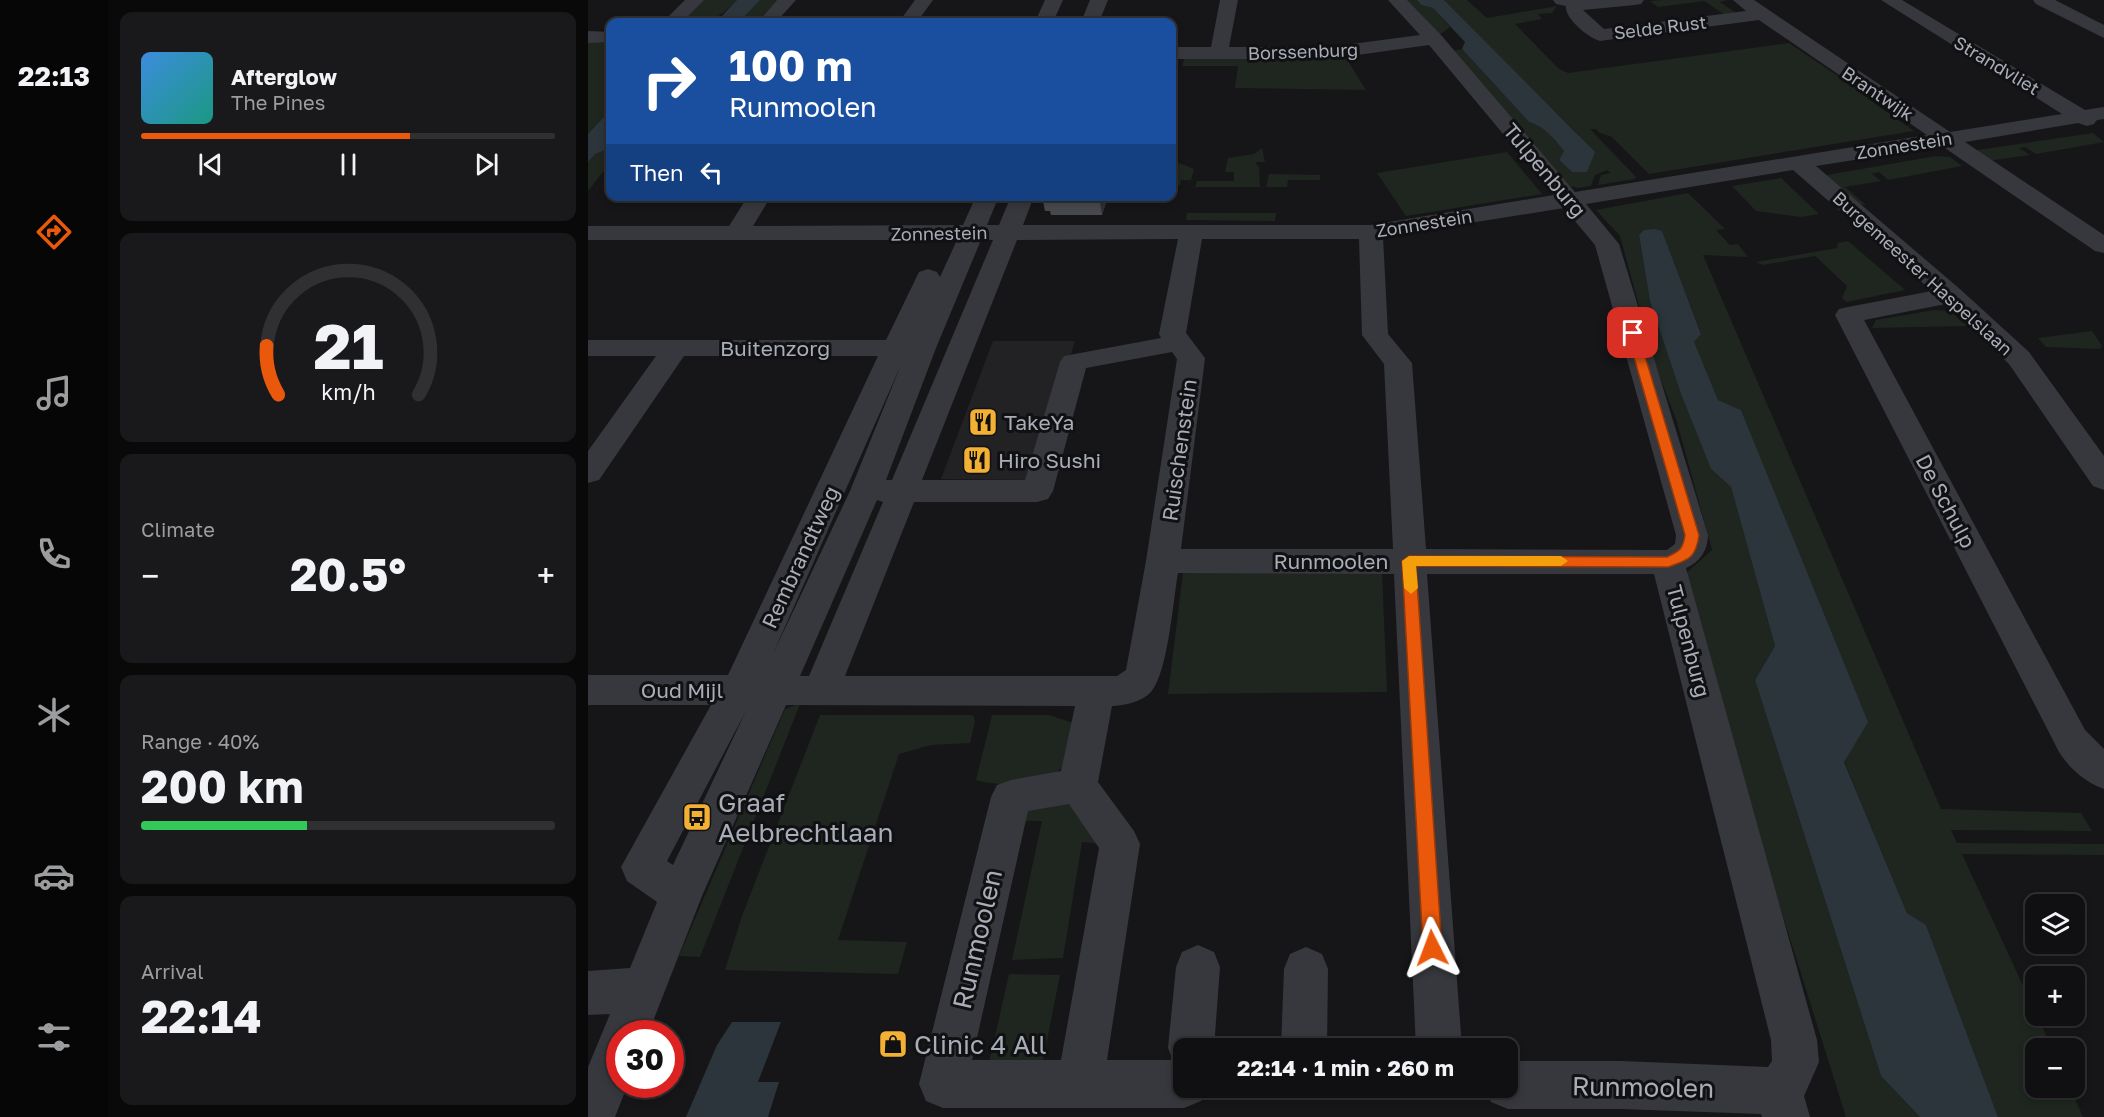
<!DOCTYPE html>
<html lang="en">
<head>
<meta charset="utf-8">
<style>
	:root { --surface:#101012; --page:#19191b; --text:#f1f3f6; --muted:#9c9d9f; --line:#303032; --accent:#ea580c }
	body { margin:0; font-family:"Golos Text",sans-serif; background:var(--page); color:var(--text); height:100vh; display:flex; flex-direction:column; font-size:22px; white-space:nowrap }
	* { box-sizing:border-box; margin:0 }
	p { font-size:20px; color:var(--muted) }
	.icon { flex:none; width:33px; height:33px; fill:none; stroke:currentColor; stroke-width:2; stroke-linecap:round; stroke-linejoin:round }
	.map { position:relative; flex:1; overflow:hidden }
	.drawer { display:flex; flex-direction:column; gap:12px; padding:12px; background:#09090a; width:480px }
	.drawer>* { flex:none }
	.top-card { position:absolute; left:18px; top:18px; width:570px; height:183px; border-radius:12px; box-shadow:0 3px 9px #0003,0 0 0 2px var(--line); background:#1a4fa0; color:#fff; overflow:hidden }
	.controls { position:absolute; left:1437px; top:894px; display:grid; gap:12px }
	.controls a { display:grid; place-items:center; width:60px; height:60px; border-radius:12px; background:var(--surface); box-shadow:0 3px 9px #0003,0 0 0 2px var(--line); font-size:30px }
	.speed { position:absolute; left:18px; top:1020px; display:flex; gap:12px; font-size:30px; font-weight:700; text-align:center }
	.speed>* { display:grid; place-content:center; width:78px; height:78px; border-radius:50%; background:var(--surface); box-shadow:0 3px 9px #0003,0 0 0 2px var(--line); line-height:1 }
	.speed .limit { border:9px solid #d22; background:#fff; color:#111 }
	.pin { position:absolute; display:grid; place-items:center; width:51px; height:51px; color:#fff; margin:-26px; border-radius:12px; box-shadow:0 3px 9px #0006 }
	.me { position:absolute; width:66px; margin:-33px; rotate:357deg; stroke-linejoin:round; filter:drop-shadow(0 0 4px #0008) }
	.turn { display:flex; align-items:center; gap:21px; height:126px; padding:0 24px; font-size:27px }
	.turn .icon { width:78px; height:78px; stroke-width:2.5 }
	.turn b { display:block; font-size:42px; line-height:51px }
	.then { display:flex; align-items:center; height:57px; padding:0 24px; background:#0003; gap:12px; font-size:22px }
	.big { font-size:45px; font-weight:700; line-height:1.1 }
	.drawer .tile { flex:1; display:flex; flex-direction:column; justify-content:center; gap:9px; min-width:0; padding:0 21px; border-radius:12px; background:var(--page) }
	.drawer .dial { align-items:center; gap:0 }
	.dial svg { height:156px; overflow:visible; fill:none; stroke:var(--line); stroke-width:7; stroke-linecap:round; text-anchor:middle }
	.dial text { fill:var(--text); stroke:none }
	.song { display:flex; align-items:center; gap:18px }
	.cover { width:72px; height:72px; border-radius:9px; background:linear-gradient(135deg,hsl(210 70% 55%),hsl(170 70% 35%)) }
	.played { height:6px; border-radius:3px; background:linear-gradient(90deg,var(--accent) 65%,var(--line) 65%) }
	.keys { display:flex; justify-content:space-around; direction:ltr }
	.heat { display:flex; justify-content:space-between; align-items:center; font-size:33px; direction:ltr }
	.charge { height:9px; border-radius:4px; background:linear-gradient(90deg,#34c759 40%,var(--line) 0) }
	.trip { position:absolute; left:585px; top:1038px; width:345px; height:60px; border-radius:12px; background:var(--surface); box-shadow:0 3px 9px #0003,0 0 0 2px var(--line); font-weight:700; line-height:60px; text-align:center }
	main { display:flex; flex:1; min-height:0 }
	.dock { display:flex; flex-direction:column; width:108px; justify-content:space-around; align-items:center; background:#060607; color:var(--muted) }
	.dock .icon { width:42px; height:42px }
	.dock .active { color:var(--accent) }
	.dock b { font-size:27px; color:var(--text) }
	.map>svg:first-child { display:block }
</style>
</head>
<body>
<main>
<nav class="dock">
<b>22:13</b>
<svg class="icon active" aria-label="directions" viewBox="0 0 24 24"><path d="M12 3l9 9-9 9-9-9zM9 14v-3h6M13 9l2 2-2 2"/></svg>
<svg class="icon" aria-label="music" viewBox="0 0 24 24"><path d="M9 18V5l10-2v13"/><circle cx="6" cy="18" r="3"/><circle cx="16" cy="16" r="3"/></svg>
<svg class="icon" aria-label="phone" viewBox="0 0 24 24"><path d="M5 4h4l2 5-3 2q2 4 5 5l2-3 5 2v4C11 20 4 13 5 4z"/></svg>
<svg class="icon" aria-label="climate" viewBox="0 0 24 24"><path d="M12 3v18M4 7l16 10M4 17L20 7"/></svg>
<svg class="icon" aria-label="car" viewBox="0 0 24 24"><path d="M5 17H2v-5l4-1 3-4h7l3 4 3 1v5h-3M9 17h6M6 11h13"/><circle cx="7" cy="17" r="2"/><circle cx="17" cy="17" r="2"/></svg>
<svg class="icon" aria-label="filters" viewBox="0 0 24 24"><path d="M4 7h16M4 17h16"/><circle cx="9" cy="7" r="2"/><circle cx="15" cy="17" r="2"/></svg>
</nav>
<section class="drawer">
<div class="tile">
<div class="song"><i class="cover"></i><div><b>Afterglow</b><p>The Pines</p></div></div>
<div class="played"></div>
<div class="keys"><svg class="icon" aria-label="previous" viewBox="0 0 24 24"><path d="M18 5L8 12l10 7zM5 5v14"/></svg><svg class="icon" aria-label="pause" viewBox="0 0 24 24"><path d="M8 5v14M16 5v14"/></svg><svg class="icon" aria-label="next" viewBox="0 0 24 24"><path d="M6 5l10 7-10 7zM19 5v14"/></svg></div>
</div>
<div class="tile dial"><svg viewBox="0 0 100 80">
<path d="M14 69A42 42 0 1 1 86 69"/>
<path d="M14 69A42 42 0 0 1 8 44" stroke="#ea580c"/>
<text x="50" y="56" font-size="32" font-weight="700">21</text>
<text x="50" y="72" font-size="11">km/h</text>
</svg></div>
<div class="tile"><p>Climate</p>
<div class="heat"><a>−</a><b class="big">20.5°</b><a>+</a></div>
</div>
<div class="tile"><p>Range · 40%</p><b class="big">200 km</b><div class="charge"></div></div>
<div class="tile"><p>Arrival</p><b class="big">22:14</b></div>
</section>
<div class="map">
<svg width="1516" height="1117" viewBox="0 0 1516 1117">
	<rect width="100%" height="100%" fill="#161618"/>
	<path fill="#222225" d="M405,341H487L446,480L353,479Z"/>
	<g fill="#1e261f">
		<path d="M113,0H149C128,22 120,22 90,22Z"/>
		<path d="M171,0H189L169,22H150Z"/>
		<path d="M818,0H829L833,5L845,8L862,27L850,36Z"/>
		<path d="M856,0H879L899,18L969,6L964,13L950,14L954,19L927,24L971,69L980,73L1201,43L1281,97L1279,98L1326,131L1061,174L1024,137L1012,133L1008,129H1002L1048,177L1047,179L1010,185L1013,175L1023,173L1019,170L1007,175L1003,186L990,188L982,186L864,51L874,49L941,122L953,124L976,151L971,160L984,172L991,135L932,78Z"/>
		<path d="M1075,0H1140L1132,2L1148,13L1137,15L1116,1L1070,7L1062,1Z"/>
		<path d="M0,41H22V163L0,191Z"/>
		<path d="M758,58L778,90L647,88L650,66H594L596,59Z"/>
		<path d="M1505,133L1516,142L1448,154L1437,147L1431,148L1442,155L1400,161L1389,153L1390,150Z"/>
		<path d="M674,148L677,162H667L671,167L672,187H607L609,181H646V172H637L640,158L666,154Z"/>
		<path d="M919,152L954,194L818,216L789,173Z"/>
		<path d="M1348,156L1362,157L1374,166L1300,180L1291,172L1284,174L1293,181L1257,187L1278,205L1269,204L1239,179V175Z"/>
		<path d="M591,163L606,169L603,180H593L592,185H584V166Z"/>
		<path d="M681,174L732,175V180H700L699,187H678Z"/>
		<path d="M1193,178L1231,214L1213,217L1168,211L1144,186Z"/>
		<path d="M1100,193L1137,229L1128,230L1142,245L1150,244L1160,257L1115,255L1353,809L1493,813L1504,831L1363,830L1369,843L1516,844V855L1374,854L1464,1048H1448V1088H1482L1495,1117H1410L1338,925L1319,913L1256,761L1279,721L1153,410L1130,400L1105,342L1113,333L1074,232L1051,236L1062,301L1093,394L1123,469L1143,487L1187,646L1167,680L1293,1076L1332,1117H1258L1120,677L1096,575L1124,550L1089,422L1067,364L1032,236L1008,210Z"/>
		<path d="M599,213H688L687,221L598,220Z"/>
		<path d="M1260,241L1317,290L1258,302L1254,298L1259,286L1227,256L1175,265L1168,262L1249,248L1250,243Z"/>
		<path d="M1346,310L1362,311L1379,326L1284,328L1288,320Z"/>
		<path d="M1504,331L1514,346L1512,349L1458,347L1450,338Z"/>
		<path d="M794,572L799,692L580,694L595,573Z"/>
		<path d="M212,704L112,957L91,956L197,709Z"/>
		<path d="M232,715H385L387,721L382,743L343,745L311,754L250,940L319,942L310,974L137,970L154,916Z"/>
		<path d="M404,715H461L488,724C486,734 486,748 482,757C467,787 416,788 388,780Z"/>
		<path d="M480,799L516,844L494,842L475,958L424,960L454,821H432L435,811Z"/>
		<path d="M421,974L472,975L455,1061L401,1063Z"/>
	</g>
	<g fill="#2c353c">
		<path d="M149,0H172L151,22H120L133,17Z"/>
		<path d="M829,0H856L1007,152L999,172H984L971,160L976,151C965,138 957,126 941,122L874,49L877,42L845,8L833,5Z"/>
		<path d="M22,111V148L7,154L0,162V134Z"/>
		<path d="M1067,229L1074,231L1113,334L1106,342L1130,400L1153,410L1280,722L1256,762L1319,913L1338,925L1410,1117H1332L1293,1076L1167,680L1187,646L1143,487L1123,469L1093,394L1062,301L1051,235L1056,230Z"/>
		<path d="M144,1022H193L170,1082H191L180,1117H98L129,1045Z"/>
	</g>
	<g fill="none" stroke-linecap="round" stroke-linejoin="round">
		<g fill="#37383d" fill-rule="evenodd">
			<path d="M97,0H116L94,22H75Z"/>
			<path d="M189,0H208L188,22H170Z"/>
			<path d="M327,0H345L329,22H311Z"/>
			<path d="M457,0H475L465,22H447Z"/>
			<path d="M502,0H520L511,22H493Z"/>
			<path d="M632,0H650L641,47H741L832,35L800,0H819L853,35L987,192L1339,135L1171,20L1012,41C1001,38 976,18 978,6L968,4L965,0H1056L1053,4L1047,5L995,10L1016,29L1158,11L1145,0H1166L1362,132L1474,114L1293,0H1314L1497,110L1516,107V119L1509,120L1506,124L1499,126L1490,123L1377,142L1516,235V253L1507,251L1354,146L1228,166L1373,290L1441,352L1516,456V490L1505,486L1421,364L1358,304L1276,320L1497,730L1516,749V789C1497,782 1482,769 1471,752L1247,315L1251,309L1260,307L1344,291L1205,170L998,204L1031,244L1120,535C1120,550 1112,562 1098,568L1229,1040L1231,1062L1216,1096L1222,1117H1174L1173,1114L1033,1109H920L903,1102L897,1088H920V1061H1033L1180,1067L1184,1061L1183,1040L1066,574H839L874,1048H828L806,574L590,573C585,601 580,672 563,692C555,701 536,706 524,706L510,782L546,831L552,844L519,1060H585L580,1048L588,967L594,952L610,945L626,952L632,967L626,1048H596V1088H618L613,1101L596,1108H355L338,1101L331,1084L403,797L409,785L423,780L473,771L487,706L198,705L114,896L60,1034H32V1084H40L27,1117H0V1067L22,1014L0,1015V971L42,968L69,902L39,881L33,867L123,705H0V675H140L290,356H96L11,480L0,483V451L68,356H0V340H298L331,272L340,269L349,272L352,277L369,240H0V226H141L160,196H183L165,226L375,225L388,196H411L399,225H411L423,196H446L435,225H783L966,195L841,45L741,59H584V47H623ZM976,208L1007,245L1088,535L1087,544L1079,550L838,549L824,363L800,334L795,237ZM590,239L571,334L573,338L476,356L472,362L437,480H334L429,240ZM614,239H771L774,335L796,364L805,549H593L617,358L598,333ZM393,240H405L304,480H298L348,348ZM584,352L589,359L558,561L538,670L529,676H257L326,502H449L460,499L465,491L498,368ZM313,365L262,491L184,656ZM289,500L295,502L221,676H212ZM158,711L85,865L79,861ZM481,804L511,848L473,1060H384L440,811Z"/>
			<path d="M1445,0H1467L1516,25V38L1448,4Z"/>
			<path d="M0,31L22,32V42L0,43Z"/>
			<path d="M718,947L734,954L740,969L739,1048H693L696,969L702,954Z"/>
		</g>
	</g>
	<path fill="#47494d" d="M454,196H520L514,215H463L462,211H457Z"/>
	<path fill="#2f3033" d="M511,196H520L514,215Z"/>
	<path fill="#ea580c" stroke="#983908" stroke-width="1.5" d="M1045,330L1050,333L1111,535C1108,558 1101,560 1080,567L828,566L854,948L851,954L844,956L838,954L835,948L814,561L821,556L1079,557C1092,551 1095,549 1097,535L1039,333Z"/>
	<path fill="#f59e0b" d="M821,556H973L980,561L973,566H828L830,588L823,594L816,588L814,561Z"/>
	<defs>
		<g id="restaurant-square" transform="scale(1.5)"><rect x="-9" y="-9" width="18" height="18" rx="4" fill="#f2b134" stroke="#111113"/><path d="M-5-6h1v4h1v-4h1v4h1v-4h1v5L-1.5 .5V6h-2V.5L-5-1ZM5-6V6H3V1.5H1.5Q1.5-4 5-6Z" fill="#111"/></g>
		<g id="bus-square" transform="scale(1.5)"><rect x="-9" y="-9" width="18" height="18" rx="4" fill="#f2b134" stroke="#111113"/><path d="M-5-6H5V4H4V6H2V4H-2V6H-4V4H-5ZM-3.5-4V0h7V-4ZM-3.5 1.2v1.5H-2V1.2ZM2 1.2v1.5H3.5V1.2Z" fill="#111"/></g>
		<g id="shop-square" transform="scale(1.5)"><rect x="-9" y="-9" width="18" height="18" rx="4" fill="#f2b134" stroke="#111113"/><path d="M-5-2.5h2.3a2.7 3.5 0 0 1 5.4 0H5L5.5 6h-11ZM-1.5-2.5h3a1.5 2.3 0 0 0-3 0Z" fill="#111"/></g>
	</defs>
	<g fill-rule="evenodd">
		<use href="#restaurant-square" x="395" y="422"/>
		<use href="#restaurant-square" x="389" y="460"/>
		<use href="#bus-square" x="109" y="817"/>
		<use href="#shop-square" x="305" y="1044"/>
	</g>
	<g text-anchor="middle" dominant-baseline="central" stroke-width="6" stroke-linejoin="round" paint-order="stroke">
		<g font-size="18" fill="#a8adb8" stroke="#111113">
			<text transform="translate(1072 27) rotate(-7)">Selde Rust</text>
			<text transform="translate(715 51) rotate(-2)">Borssenburg</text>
			<text transform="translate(1409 65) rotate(31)">Strandvliet</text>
			<text transform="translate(1290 93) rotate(34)">Brantwijk</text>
			<text transform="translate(1316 145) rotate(-9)">Zonnestein</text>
			<text transform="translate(836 223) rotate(-9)">Zonnestein</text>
			<text transform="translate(351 233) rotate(-1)">Zonnestein</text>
			<text transform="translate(1335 273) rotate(42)">Burgemeester Haspelslaan</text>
		</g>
		<g font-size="21" fill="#a8adb8" stroke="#111113">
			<text transform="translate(957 170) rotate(50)">Tulpenburg</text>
			<text x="187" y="348">Buitenzorg</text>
			<text transform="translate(591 450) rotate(-82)">Ruischenstein</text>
			<text transform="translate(1358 501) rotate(62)">De Schulp</text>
			<text transform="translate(212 557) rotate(-65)">Rembrandtweg</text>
			<text x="743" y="561">Runmoolen</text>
			<text transform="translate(1101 641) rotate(75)">Tulpenburg</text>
			<text x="94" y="690">Oud Mijl</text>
		</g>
		<g font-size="21" fill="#a8adb8" stroke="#111113" text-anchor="start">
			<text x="416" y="422">TakeYa</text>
			<text x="410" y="460">Hiro Sushi</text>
		</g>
		<g font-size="26" fill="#a8adb8" stroke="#111113" text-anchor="start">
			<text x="130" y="802">Graaf<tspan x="130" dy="30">Aelbrechtlaan</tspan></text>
			<text x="326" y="1044">Clinic 4 All</text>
		</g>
		<g font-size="26" fill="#a8adb8" stroke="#111113">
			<text transform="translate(389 939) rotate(-77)">Runmoolen</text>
			<text transform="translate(1055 1087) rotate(1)">Runmoolen</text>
		</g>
	</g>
</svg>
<div class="controls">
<a><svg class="icon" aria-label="layers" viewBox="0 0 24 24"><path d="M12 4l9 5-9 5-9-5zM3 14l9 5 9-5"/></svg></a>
<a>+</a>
<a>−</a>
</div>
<div class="speed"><div class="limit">30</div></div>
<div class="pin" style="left:1045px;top:333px;background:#d93025"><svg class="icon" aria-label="arrive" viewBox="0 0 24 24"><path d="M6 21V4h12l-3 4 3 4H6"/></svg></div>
<svg class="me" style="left:844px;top:948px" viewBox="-20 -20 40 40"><path d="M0-17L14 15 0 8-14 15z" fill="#ea580c" stroke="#fff" stroke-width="4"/></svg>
<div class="trip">22:14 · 1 min · 260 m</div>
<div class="top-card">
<div class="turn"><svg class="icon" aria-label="right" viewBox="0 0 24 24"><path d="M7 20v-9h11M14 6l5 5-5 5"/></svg><div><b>100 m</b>Runmoolen</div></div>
<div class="then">Then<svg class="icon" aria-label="left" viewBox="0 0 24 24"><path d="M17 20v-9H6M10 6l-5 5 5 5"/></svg></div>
</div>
</div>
</main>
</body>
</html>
